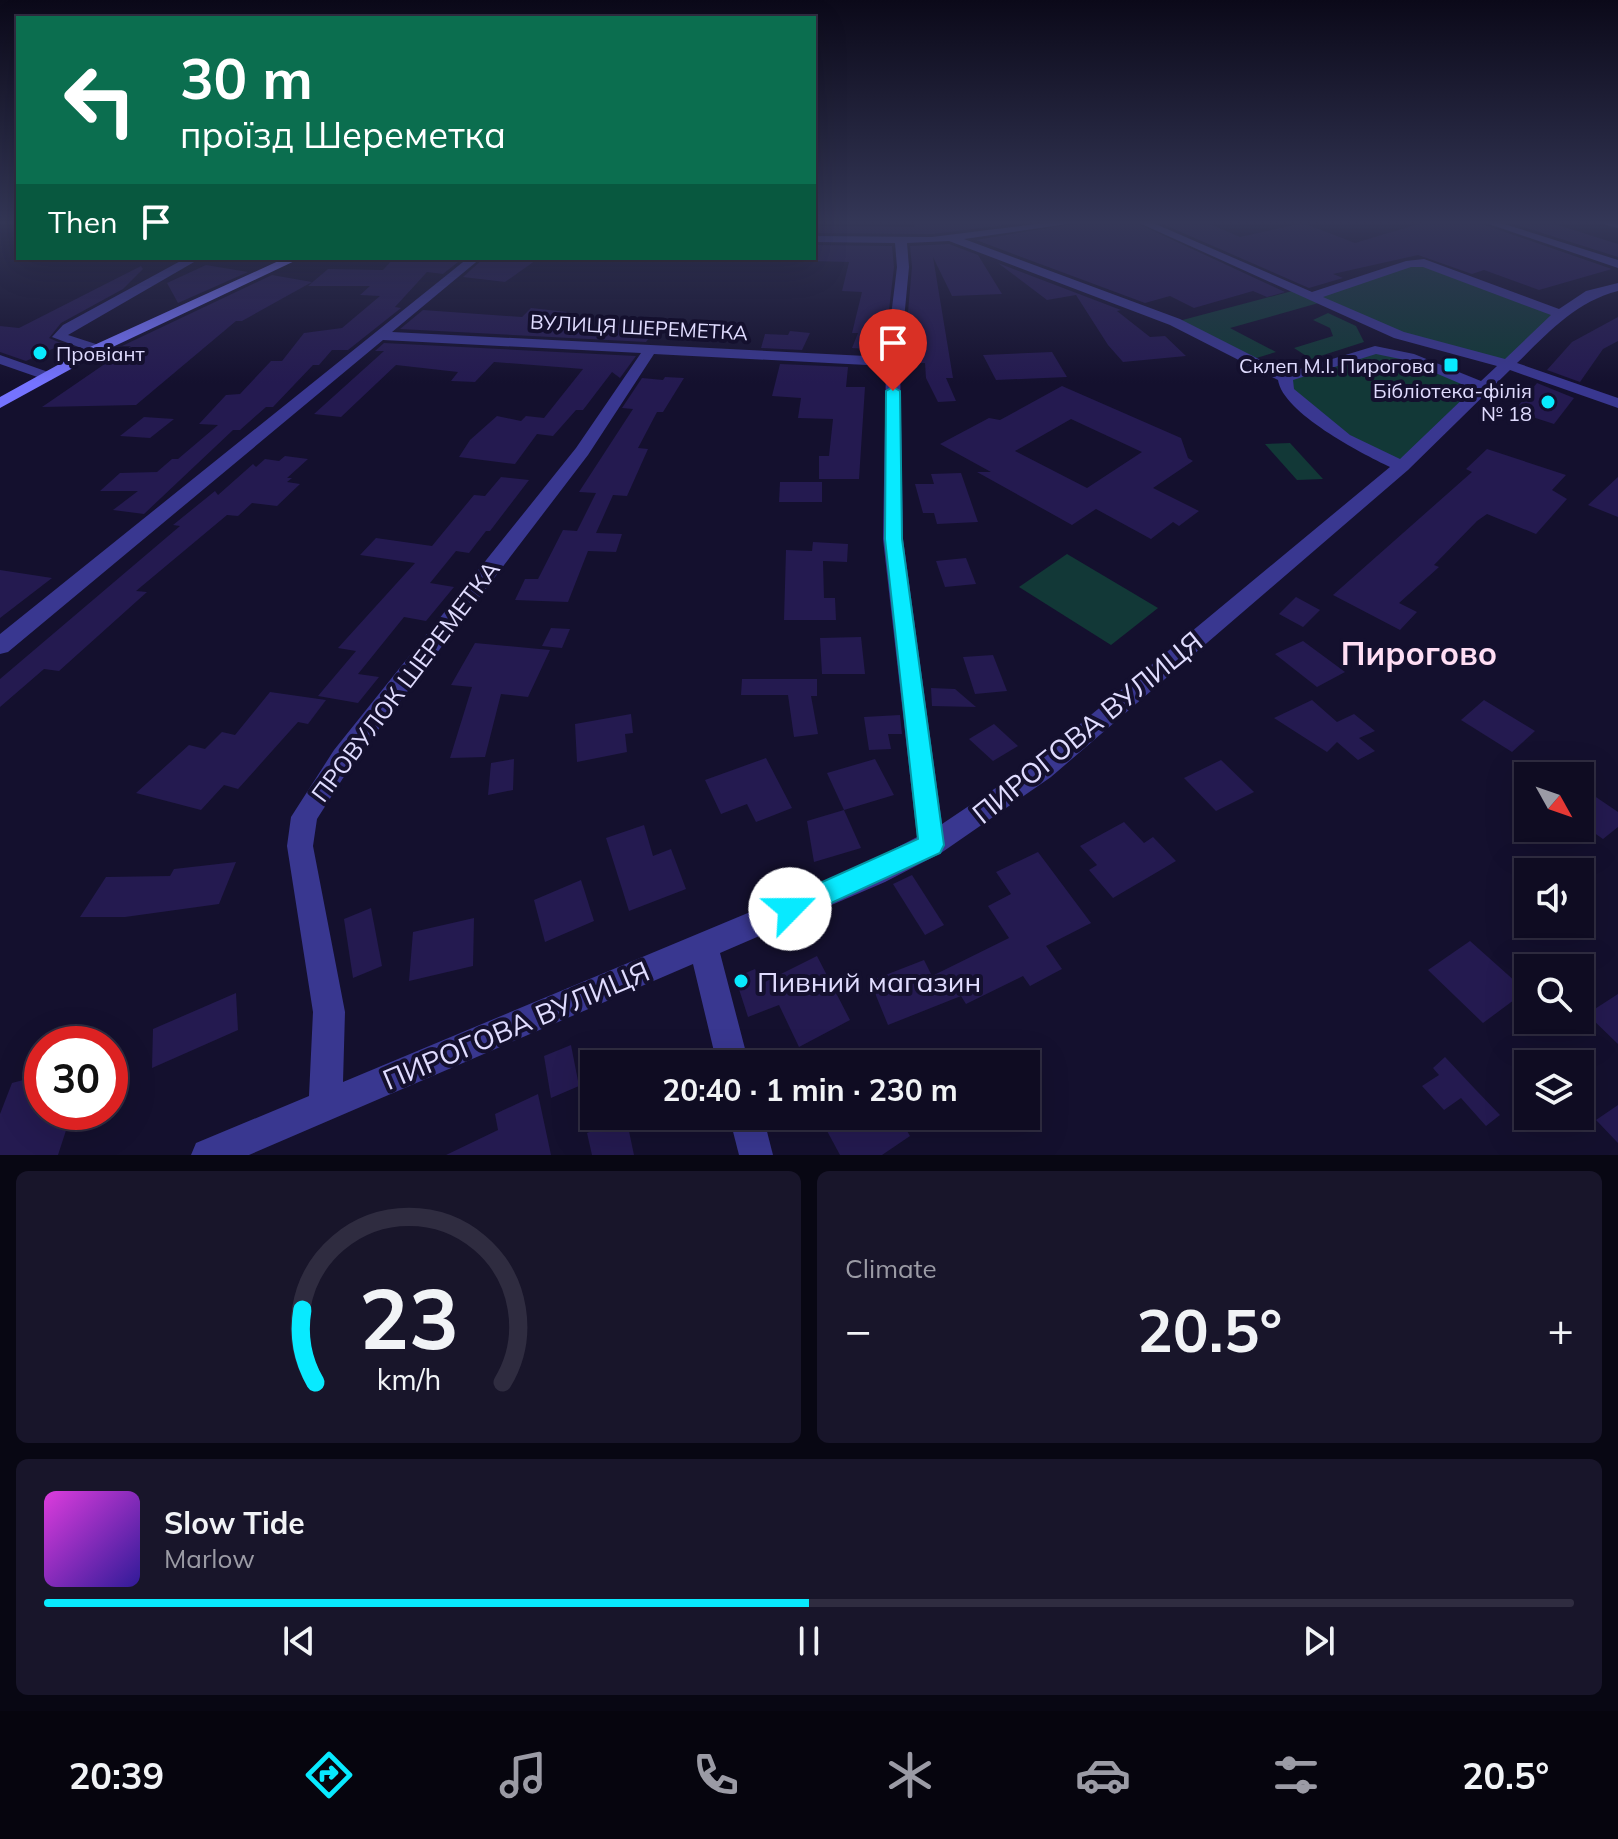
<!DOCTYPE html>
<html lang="en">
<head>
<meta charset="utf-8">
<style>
	:root { --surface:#0f0c22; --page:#18152a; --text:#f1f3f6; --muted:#9b9ba5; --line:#2f2c40; --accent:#08eaff }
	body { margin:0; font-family:Mulish,sans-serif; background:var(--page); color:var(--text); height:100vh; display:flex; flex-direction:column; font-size:30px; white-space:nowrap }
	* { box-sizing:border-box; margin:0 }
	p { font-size:26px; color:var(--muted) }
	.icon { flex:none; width:44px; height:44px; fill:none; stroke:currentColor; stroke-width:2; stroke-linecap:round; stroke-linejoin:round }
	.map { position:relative; height:1155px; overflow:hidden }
	.panel { display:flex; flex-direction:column; gap:16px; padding:16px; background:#080713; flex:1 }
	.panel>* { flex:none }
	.top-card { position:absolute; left:16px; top:16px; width:800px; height:244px; border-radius:0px; box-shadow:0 8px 32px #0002,0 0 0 2px var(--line); background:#0b6e4f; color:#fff; overflow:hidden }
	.needle { width:52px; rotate:130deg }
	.buttons { position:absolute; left:1514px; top:762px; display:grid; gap:16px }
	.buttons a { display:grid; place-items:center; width:80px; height:80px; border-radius:0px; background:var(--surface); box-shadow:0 8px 32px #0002,0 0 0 2px var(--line); font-size:40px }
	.speed { position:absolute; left:24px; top:1026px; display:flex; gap:16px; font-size:40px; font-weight:700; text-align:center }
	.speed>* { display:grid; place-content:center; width:104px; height:104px; border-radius:50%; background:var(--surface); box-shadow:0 8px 32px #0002,0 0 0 2px var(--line); line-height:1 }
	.speed .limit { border:12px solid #d22; background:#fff; color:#111 }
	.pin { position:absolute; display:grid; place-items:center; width:68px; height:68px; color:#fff; margin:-82px -34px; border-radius:50% 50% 50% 0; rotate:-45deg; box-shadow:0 0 8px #0007 }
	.pin .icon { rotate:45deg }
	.me { position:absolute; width:88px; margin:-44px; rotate:67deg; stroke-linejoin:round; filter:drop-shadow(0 0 6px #0008) }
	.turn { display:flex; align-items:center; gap:28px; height:168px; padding:0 32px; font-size:36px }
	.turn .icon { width:104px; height:104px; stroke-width:2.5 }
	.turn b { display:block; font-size:56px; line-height:68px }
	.then { display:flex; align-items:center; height:76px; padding:0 32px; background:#0003; gap:16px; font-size:30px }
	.big { font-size:60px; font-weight:700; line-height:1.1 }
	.panel .tile { flex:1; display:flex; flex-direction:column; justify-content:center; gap:12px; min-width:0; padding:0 28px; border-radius:12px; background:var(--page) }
	.panel .dial { align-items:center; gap:0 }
	.dial svg { height:208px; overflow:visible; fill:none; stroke:var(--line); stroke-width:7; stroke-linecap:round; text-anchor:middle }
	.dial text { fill:var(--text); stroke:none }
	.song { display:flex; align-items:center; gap:24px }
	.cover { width:96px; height:96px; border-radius:12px; background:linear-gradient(135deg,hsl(300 70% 55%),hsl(250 70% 35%)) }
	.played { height:8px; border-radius:4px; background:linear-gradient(90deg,var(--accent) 50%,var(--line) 50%) }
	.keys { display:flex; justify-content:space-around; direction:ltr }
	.heat { display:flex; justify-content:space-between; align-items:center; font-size:44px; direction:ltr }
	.panel .tiles { flex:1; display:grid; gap:16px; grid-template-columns:1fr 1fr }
	.tile:last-child { grid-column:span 2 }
	.trip { position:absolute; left:580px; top:1050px; width:460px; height:80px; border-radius:0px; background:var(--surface); box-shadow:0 8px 32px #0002,0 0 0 2px var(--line); font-weight:700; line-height:80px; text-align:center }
	.menu { display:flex; height:128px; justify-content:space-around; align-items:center; background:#06050e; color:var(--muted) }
	.menu .icon { width:56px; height:56px }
	.menu .current { color:var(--accent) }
	.menu b { font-size:36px; color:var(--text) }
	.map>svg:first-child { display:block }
</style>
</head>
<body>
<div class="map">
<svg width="1618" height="1155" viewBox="0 0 1618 1155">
	<rect width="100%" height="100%" fill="#14102e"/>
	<g fill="#123837">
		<path d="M1418,263L1560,314L1506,364L1399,335L1322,302L1230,328L1276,352L1250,360L1175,322L1296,290L1310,297Z"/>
		<path d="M1328,313L1356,326L1364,342L1311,359L1294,348L1333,336L1330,328L1313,320Z"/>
		<path d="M1366,351L1392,353L1484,388L1402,466L1344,438L1287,391L1285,378Z"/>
		<path d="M1290,443L1323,479L1297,480L1265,444Z"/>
		<path d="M1067,554L1158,608L1111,645L1019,587Z"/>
	</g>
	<g fill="#241a50" fill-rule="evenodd">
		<path d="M957,222H1030L932,234L814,233V226L915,227L912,223Z"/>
		<path d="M1084,222H1134L1285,292L1267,297L1253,291L1194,308L1170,296L1145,303L976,240Z"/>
		<path d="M1158,222H1205L1240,237L1303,223L1355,243L1425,222H1476L1612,269L1539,290L1484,270L1472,274L1418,255L1333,274L1343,278L1309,288Z"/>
		<path d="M1507,222H1548L1618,244V257Z"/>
		<path d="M949,244L978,255L1002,294L952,296L933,257L953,378H946L956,401L938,402L926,378L925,363H907L905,345L912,267L910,246Z"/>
		<path d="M814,245L892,246L894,267L887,327L879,350L852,348L858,333H852L862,292L842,291L849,262L814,261Z"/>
		<path d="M463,258L443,274L427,272L395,307L401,308L348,350H332L319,365H313L273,407H266L240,430H233L144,514L113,510L138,491H100L120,473L157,472L172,459H178L218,425L199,424L226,395L240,394L271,361H282L304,333L342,328L380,296L360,295L370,286H308L328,269L383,270L393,259Z"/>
		<path d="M484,258H539L505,282L463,277Z"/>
		<path d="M998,263L1121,310L1117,311L1150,337L1165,336L1186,356L1123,362L1108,345L1076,295L1047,300Z"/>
		<path d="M206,265L248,272L178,303L167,283Z"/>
		<path d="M141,266L143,269L123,289L61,323L49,338L63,344L26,361L0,352V326L19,328Z"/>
		<path d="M272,275L312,282L242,321H236L136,405L42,407L131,346H122Z"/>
		<path d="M531,308L567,312L556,323L615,329L625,318L662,321L646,342L400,329L423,310L522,317Z"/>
		<path d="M1618,317V341L1603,349L1580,382L1547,370L1572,342Z"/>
		<path d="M790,331L810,333L802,350L761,348L765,334L788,335Z"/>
		<path d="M384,343L636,356L620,378L612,372L583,410H576L553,436L537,434L515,464L459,457L470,440L497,416L521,421L526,416L544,418L583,369L494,362L475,382L451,381L458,372L396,365L341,417L314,414L384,351H375Z"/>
		<path d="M1052,352L1067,377L996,380L983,355Z"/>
		<path d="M780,364L848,367L846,387H865L859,479H819V456H829L833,419L798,418L801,398L772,396Z"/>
		<path d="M665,377L684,378L663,412H657L638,448L648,449L627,496L613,495L596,533L622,534L616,552L588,551L568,602L515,600L525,579H538L563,530L577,531L596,493L579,492L633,409L622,408L642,378L663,380Z"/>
		<path d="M1537,383L1574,398L1554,424L1514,411Z"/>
		<path d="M1062,386L1181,438L1188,458L1193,461L1153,488L1199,511L1179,526L1173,522L1151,539L1096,509L1072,525L977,472H991L940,444L989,418L1000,420ZM1071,419L1142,452L1087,488L1015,451Z"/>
		<path d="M144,417L174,419L150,438L120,436Z"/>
		<path d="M1487,449L1566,475L1552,490L1567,499L1536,534L1487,514L1477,521L1434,565L1439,567L1399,603L1417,612L1400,630L1333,595L1472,472L1466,469Z"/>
		<path d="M285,456L308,459L287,478H292L287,482L300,484L277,506L252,503L238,516L227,515L136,591L147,592L59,671L44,669L0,707V679L180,526L173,525L215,491L218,495L253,464L256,467L265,459L279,461Z"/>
		<path d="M961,473L978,522L937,524L934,513H923L915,484H934L931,474Z"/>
		<path d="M501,477L529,480L490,531H486L469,553L456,551L430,583L454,587L426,621L404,617L358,674L379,677L358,703L318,696L356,651L338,648L415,563L360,555L376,538L432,546L474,495L485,496Z"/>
		<path d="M1618,477V517L1588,505Z"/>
		<path d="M780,482H822V502H779Z"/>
		<path d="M813,542L848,544L847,562L823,561L824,598H835L836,620H784L786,550L812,551Z"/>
		<path d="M966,558L976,584L945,587L936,561Z"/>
		<path d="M0,570L52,578L0,618Z"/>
		<path d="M1296,597L1320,610L1303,627L1279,614Z"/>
		<path d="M551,628L570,629L562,648L542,646Z"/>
		<path d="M861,637L865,674H822L820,638Z"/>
		<path d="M1303,641L1345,672L1317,687L1275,654Z"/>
		<path d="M475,643L550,650L528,697L501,694L485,757L450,758L472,687L451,685Z"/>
		<path d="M993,655L1007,691L975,694L963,657Z"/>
		<path d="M742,679H817V696H811L818,734L794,737L788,695H741Z"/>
		<path d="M931,688L955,689L976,707L932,706Z"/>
		<path d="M270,692L326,700L308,724L298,722L238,789L224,785L201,810L136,793L189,745L205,749L222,732L235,735Z"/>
		<path d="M1312,700L1337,722L1354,714L1375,731L1359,738L1375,751L1358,760L1337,742L1327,752L1274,718Z"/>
		<path d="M1484,700L1535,731L1512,752L1461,720Z"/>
		<path d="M631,714L633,733L625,734L627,752L577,762L575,724Z"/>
		<path d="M900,715L902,734H888L891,749L869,750L864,717Z"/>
		<path d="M994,724L1018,746L993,761L969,739Z"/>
		<path d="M766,758L792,808L756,822L747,804L721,814L705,780Z"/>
		<path d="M514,759L513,790L488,795L491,763Z"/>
		<path d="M875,759L894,795L844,810L827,773Z"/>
		<path d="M1221,760L1254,792L1216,811L1184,778Z"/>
		<path d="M1590,793L1618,812V827L1603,839L1580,823V801Z"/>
		<path d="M844,810L861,848L814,862L807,821Z"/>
		<path d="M1124,822L1144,843L1153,837L1176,861L1113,898L1089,870L1097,865L1080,846Z"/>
		<path d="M644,825L653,856L671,849L686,889L629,911L606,838Z"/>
		<path d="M1038,852L1091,923L1046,946L1062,969L1030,986L1023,976L966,1004L961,996L888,1025L870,981L924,960L932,976L1009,938L988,906L1011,894L996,872Z"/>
		<path d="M236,862L219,904L125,917H80L106,877L170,876L174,869Z"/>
		<path d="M912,875L944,925L925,935L893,884Z"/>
		<path d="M581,880L594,921L545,942L534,900Z"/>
		<path d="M371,908L382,966L353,978L344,919Z"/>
		<path d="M474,918L473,966L409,981L413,932Z"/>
		<path d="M1470,941L1526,991L1483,1023L1428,970Z"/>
		<path d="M817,956L850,1020L799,1047L779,1005L748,1017L737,983L741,975L755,969L761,984Z"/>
		<path d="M236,993L238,1030L152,1068L153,1029Z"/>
		<path d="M1618,994V1044L1587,1014Z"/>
		<path d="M571,1045L579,1086L551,1098L544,1056Z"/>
		<path d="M1445,1057L1475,1089L1500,1115L1486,1126L1461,1098L1444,1110L1422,1086L1439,1075L1433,1068Z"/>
		<path d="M42,1075V1112H72L58,1155H0V1114L12,1083Z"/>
		<path d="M538,1094L551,1155H446L498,1130L495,1114Z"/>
		<path d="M1618,1105V1143L1596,1120Z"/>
		<path d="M819,1116H898L910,1136L882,1155H840Z"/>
		<path d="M626,1117L634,1155H592L587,1133Z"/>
	</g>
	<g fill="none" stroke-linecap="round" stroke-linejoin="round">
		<g fill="#393790" fill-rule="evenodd">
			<path d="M1052,222H1081L964,239L1180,319L1286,373L1375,346L1414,354L1481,381L1497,366L1394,338L1137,222H1151L1312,292L1406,261L1424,259L1559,309L1586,291L1618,283V291C1575,302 1548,333 1517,363L1618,398V408L1510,370L1408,470L1051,777L941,853L885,882L720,953L749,1064H717L693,964L249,1155H191L196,1143L309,1096L313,1012L287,846L291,817L334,750L576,448L641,353L383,340L8,652L0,654V634L468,258H481L392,332L886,357L897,267L895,243L814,242V236L932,237ZM949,241L1170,325L1278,380C1283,413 1361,453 1390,467L1033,763L942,824L903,539L900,362L909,267L907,243ZM1411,267H1423L1551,315L1505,359L1404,332L1323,297ZM654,354L886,366L883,539L917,837L865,864L343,1082L345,1012L313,846L317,819L352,764L588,455ZM1376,354L1405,360L1473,389L1400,459L1350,435L1294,389L1293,380Z"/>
			<path d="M1483,222H1498L1618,260V268Z"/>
			<path d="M1602,222H1618V228L1603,224Z"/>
			<path d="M186,258H201L68,335L102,346V352H92L52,337L63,325Z"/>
			<path d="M0,355L51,373L53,376L46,380L0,364Z"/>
			<path d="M729,1116H763L773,1155H739Z"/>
		</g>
		<path fill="#7573ff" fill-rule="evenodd" d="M285,258H301L102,352L0,408V397L92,346Z"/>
	</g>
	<linearGradient id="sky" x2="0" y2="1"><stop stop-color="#0b0919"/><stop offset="0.58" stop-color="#343757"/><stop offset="1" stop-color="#343757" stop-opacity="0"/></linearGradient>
	<rect width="1618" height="383" fill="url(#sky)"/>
	<path fill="#08eaff" stroke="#0598a6" stroke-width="2" d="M893,387L900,391L902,539L944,845L940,853L790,922L780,918L777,909L780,901L918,839L885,539L886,391Z"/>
	<g fill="#08eaff" stroke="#14102e" stroke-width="3">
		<circle cx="40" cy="353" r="8"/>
		<rect x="1443" y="357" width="16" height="16" rx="4"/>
		<circle cx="1548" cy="402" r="8"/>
		<circle cx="741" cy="981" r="8"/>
	</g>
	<g text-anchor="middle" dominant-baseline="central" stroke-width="8" stroke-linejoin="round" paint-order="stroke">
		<g font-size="20" fill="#e0dcff" stroke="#14102e">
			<text transform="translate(639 327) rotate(3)">ВУЛИЦЯ ШЕРЕМЕТКА</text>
		</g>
		<g font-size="20" fill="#e0dcff" stroke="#14102e" text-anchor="end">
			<text x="56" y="353" text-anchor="start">Провіант</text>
			<text x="1435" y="365">Склеп М.І. Пирогова</text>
			<text x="1532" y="390">Бібліотека-філія<tspan x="1532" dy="23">№ 18</tspan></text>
		</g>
		<g font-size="24" fill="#e0dcff" stroke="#14102e">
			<text transform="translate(405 681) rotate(-53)">ПРОВУЛОК ШЕРЕМЕТКА</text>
		</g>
		<g font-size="28" fill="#e0dcff" stroke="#14102e">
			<text transform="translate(1087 727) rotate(-39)">ПИРОГОВА ВУЛИЦЯ</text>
			<text transform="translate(516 1025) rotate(-23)">ПИРОГОВА ВУЛИЦЯ</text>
		</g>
		<g font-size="28" fill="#e0dcff" stroke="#14102e" text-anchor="start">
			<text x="757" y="981">Пивний магазин</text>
		</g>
		<g font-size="32" font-weight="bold" fill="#ffdef4" stroke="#14102e">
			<text x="1419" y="653">Пирогово</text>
		</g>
	</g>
</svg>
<div class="buttons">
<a><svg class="needle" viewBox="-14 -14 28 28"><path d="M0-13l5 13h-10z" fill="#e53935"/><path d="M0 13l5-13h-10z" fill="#9b9ba5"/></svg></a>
<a><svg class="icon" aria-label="sound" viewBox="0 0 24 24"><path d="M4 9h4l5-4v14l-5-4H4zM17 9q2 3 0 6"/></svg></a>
<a><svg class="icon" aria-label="search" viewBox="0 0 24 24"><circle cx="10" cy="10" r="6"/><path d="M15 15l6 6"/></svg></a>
<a><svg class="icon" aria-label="layers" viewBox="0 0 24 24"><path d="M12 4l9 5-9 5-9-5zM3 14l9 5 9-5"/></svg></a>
</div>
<div class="speed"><div class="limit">30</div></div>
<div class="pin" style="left:893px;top:391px;background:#d93025"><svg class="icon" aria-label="arrive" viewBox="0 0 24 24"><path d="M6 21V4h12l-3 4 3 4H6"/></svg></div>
<svg class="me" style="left:790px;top:909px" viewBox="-20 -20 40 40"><circle r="19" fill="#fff"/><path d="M0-13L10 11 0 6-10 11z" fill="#08eaff"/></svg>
<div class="trip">20:40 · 1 min · 230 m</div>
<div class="top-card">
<div class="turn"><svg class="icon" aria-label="left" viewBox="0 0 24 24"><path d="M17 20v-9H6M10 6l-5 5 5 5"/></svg><div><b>30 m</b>проїзд Шереметка</div></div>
<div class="then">Then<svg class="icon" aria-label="arrive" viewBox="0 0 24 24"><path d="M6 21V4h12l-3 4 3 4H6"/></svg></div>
</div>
</div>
<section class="panel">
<div class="tiles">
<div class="tile dial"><svg viewBox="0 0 100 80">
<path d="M14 69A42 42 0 1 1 86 69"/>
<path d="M14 69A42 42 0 0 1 9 41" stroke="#08eaff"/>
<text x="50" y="56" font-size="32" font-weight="700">23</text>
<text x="50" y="72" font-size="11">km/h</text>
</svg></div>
<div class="tile"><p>Climate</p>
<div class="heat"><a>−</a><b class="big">20.5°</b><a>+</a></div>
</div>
<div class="tile">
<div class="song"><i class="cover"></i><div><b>Slow Tide</b><p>Marlow</p></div></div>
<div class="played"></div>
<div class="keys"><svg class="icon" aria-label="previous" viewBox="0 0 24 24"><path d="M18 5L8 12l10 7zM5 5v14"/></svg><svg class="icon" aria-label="pause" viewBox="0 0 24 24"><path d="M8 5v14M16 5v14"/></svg><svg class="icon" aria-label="next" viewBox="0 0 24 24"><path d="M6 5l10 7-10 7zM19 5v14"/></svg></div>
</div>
</div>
</section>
<nav class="menu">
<b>20:39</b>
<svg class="icon current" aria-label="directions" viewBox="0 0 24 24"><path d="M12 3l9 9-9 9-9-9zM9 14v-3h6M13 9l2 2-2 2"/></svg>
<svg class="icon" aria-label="music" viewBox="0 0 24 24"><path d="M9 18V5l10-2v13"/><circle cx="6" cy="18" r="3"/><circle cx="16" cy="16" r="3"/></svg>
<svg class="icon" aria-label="phone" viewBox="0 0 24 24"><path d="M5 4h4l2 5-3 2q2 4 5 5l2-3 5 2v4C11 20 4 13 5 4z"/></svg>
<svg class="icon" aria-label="climate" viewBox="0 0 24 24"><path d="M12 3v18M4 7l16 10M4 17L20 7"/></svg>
<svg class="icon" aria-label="car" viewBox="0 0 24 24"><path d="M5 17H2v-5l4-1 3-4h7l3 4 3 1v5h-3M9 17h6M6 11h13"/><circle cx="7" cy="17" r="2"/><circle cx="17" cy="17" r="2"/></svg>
<svg class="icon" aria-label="filters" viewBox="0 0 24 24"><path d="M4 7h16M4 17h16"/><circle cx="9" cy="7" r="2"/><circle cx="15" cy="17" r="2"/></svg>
<b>20.5°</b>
</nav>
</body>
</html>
